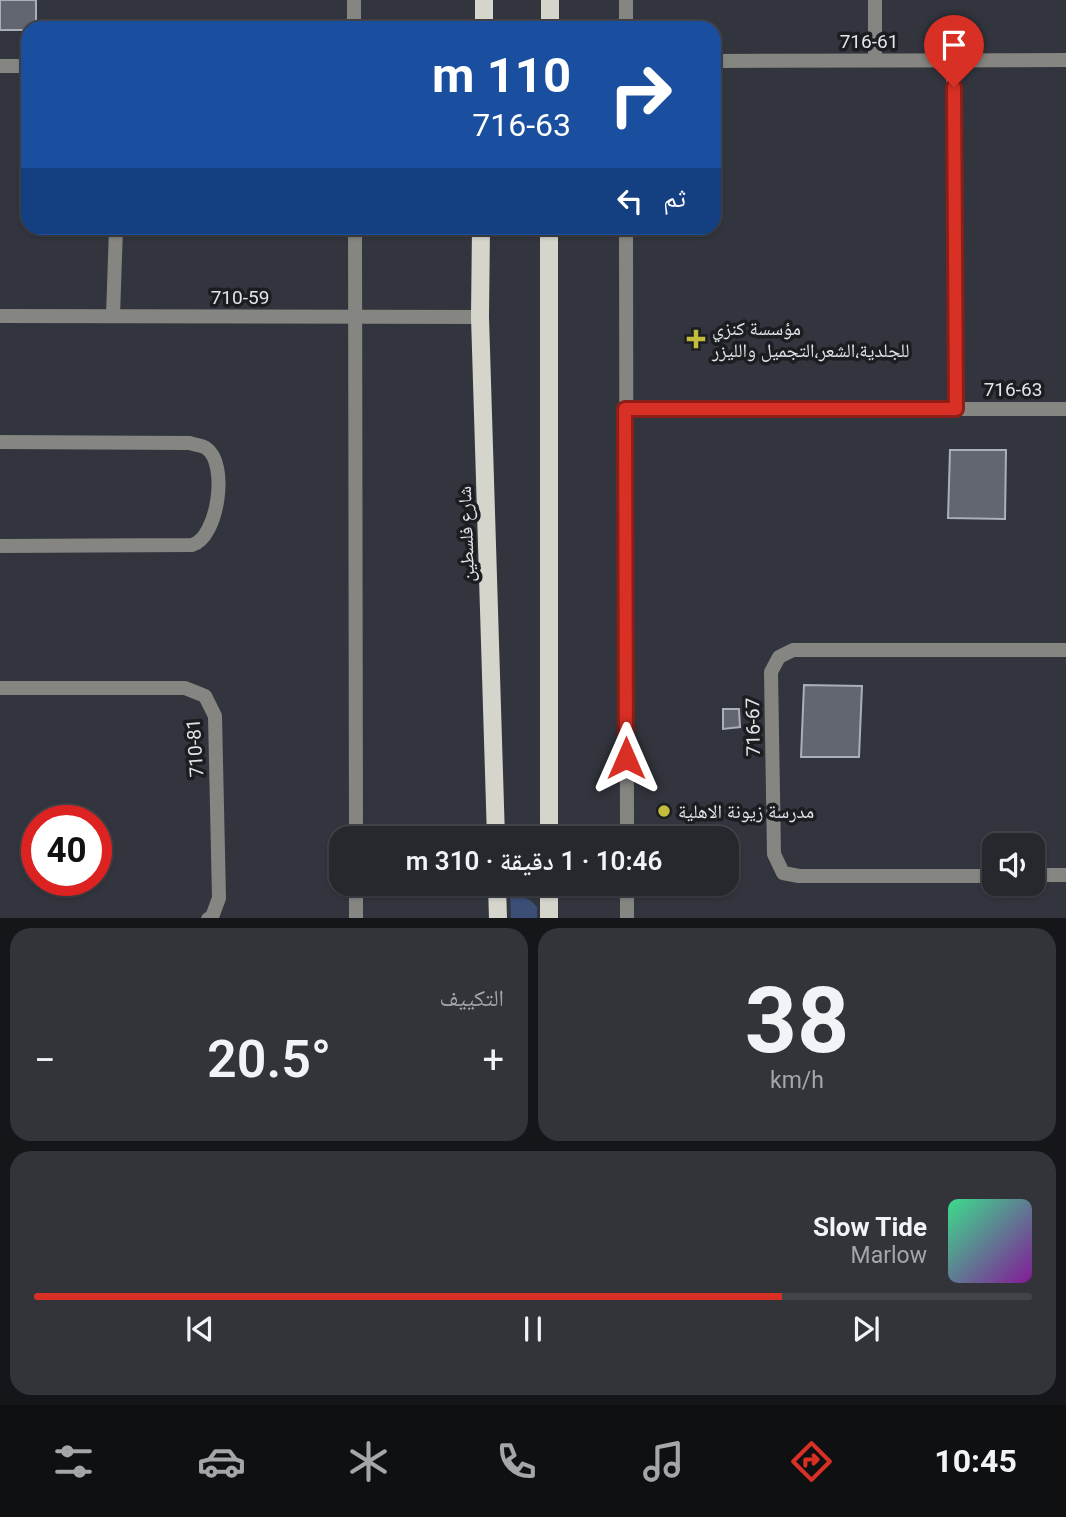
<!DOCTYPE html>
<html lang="ar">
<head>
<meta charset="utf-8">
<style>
	:root { --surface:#26282e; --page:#32343a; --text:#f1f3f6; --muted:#a4a6aa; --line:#42444a; --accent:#d93025 }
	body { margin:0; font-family:Roboto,"Noto Naskh Arabic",sans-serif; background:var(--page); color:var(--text); direction:rtl; height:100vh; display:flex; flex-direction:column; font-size:26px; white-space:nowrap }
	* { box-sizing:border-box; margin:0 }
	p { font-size:23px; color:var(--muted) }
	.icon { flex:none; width:38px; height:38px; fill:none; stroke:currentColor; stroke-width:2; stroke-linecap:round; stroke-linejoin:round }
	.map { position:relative; height:918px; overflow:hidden; direction:ltr }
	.side { display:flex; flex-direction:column; gap:10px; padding:10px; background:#151619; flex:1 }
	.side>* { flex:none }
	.hud { position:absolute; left:21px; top:21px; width:700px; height:214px; border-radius:21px; box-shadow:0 2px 5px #0004,0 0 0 2px var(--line); direction:rtl; background:#1a4fa0; color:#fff; overflow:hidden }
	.buttons { position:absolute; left:982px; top:833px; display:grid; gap:14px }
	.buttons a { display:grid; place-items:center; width:63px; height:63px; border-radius:14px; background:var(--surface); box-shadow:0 2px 5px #0004,0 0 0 2px var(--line); font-size:35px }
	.speed { position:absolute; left:21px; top:805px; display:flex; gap:14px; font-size:35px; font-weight:700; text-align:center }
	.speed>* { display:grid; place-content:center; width:91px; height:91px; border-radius:50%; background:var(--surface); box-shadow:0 2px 5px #0004,0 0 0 2px var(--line); line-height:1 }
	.speed .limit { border:10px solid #d22; background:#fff; color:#111 }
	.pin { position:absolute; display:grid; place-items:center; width:60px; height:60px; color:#fff; margin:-72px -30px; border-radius:50% 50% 50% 0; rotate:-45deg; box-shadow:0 0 7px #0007 }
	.pin .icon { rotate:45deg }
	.me { position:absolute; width:77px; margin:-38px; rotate:0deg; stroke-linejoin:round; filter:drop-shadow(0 0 5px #0008) }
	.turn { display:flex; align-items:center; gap:24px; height:147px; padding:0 35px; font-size:32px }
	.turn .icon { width:91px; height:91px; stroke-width:2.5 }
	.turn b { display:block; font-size:49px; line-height:60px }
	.then { display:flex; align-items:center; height:66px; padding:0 35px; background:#0003; gap:14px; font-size:26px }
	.big { font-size:52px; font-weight:600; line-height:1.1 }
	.side .widget { flex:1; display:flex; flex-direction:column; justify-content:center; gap:10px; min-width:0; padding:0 24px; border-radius:21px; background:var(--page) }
	.side .dial { align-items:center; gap:0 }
	.dial b { font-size:91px; line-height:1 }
	.song { display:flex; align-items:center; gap:21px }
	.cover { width:84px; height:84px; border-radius:10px; background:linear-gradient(135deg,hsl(150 70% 55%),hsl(290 70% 35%)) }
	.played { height:7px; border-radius:4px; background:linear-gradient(90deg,var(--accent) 75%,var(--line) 75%) }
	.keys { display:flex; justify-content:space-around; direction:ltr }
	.heat { display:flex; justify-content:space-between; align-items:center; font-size:38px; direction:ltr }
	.side .tiles { flex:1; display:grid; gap:10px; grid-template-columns:1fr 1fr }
	.widget:last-child { grid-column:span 2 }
	.trip { position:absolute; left:329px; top:826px; width:410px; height:70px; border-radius:21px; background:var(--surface); box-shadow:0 2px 5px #0004,0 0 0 2px var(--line); font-weight:600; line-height:70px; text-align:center; direction:rtl }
	.menu { display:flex; height:112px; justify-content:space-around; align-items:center; background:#0f1012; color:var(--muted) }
	.menu .icon { width:49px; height:49px }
	.menu .current { color:var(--accent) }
	.menu b { font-size:32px; color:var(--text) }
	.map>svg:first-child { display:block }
</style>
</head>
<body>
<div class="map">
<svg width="1066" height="919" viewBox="0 0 1066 919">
	<rect width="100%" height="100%" fill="#32353d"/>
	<path fill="#3b4e76" d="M520,896L530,900L537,907V918H511L510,897Z"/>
	<g fill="#62666e" stroke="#aaafb8" stroke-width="2">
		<path d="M0,0H36V28H28V30H0Z"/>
		<path d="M950,450H1006L1005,519L948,518Z"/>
		<path d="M804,685L862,686L859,757H801Z"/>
		<path d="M723,709H739L740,727L723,729Z"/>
	</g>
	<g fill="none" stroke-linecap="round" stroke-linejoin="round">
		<g stroke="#858581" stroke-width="14">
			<path d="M354,0V28"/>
			<path d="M875,0V60"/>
			<path d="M953,60L956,409"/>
			<path d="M714,61L1066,60"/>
			<path d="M0,66H28"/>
			<path d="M355,228L356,838"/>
			<path d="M0,316L480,317"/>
			<path d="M113,316L116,228"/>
			<path d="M625,409H1066"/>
			<path d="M0,442L190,443C194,445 202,445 206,448C229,463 218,538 192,545L0,546"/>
			<path d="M0,688H185L205,696L215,716L219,898L212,917L208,919"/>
			<path d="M1032,875H1066"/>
			<path d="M994,876H799L783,873L774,854L771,672L779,657L793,650H1066"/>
			<path d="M356,884V919"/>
		</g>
		<g stroke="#858581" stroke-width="14">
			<path d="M626,0V28"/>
			<path d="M626,228L627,838"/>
			<path d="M627,884V919"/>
		</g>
		<g stroke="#d5d5cc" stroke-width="18">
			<path d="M484,28V0"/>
			<path d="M550,28V0"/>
			<path d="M481,228L480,317L496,838"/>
			<path d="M549,838V228"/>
			<path d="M497,884L498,919"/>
			<path d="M549,884V919"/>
			<path d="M498,888H549"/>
		</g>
	</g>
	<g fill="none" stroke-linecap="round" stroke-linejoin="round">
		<g stroke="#8d1f18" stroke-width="18">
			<path id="route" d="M626,758L625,409H956L954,87"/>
		</g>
		<use href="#route" stroke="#d93025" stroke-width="12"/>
	</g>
	<g fill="#c4bc3d" stroke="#1b1d20" stroke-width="2.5">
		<path d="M692.5 328.5h7v7h7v7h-7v7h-7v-7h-7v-7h7z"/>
		<circle cx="664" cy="811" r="7"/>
	</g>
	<g text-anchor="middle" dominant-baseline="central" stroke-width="7" stroke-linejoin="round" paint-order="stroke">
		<g font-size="19" fill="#e1e4e8" stroke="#1b1d20">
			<text x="869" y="41">716-61</text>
			<text x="240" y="297">710-59</text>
			<text x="1013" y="389">716-63</text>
			<text transform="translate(466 534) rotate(-92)">شارع فلسطين</text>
			<text transform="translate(753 727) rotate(-91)">716-67</text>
			<text transform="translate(195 748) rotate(-94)">710-81</text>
		</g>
		<g font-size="19" fill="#e1e4e8" stroke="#1b1d20" text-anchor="start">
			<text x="712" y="328">مؤسسة كنزي<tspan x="712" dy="22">للجلدية،الشعر،التجميل والليزر</tspan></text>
			<text x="678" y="811">مدرسة زيونة الاهلية</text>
		</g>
	</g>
</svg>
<div class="buttons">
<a><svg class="icon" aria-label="sound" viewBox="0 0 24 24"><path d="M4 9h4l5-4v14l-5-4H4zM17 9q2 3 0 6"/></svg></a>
</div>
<div class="speed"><div class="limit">40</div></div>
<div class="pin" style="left:954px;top:87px;background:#d93025"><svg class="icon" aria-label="arrive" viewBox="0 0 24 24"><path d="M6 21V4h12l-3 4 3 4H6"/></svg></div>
<svg class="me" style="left:626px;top:758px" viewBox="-20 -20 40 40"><path d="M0-17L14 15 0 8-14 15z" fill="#d93025" stroke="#fff" stroke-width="4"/></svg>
<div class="trip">10:46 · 1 دقيقة · 310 m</div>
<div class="hud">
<div class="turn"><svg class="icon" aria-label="right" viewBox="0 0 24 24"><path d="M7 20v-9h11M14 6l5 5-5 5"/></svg><div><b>110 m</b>716-63</div></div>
<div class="then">ثم<svg class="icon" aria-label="left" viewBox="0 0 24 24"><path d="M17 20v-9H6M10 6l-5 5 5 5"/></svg></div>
</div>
</div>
<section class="side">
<div class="tiles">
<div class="widget dial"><b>38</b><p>km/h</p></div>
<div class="widget"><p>التكييف</p>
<div class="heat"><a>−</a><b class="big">20.5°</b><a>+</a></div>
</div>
<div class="widget">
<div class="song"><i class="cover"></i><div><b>Slow Tide</b><p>Marlow</p></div></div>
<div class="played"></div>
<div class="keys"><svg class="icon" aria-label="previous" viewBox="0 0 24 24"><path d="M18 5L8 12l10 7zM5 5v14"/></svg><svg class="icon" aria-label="pause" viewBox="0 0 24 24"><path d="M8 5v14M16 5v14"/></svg><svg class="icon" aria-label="next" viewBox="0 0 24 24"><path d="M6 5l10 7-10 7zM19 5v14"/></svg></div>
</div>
</div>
</section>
<nav class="menu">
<b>10:45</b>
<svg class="icon current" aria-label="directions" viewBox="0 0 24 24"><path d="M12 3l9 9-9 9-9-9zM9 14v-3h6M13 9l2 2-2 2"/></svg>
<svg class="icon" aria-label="music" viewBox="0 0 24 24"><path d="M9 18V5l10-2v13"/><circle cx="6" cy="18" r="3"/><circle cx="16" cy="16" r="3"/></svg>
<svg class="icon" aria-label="phone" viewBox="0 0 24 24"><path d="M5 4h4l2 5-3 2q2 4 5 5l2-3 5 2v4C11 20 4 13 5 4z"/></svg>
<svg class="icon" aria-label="climate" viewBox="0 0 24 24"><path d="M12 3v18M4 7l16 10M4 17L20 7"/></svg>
<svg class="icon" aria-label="car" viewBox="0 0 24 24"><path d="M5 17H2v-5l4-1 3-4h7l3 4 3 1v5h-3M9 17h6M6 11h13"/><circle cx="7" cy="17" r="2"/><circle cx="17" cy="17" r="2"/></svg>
<svg class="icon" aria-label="filters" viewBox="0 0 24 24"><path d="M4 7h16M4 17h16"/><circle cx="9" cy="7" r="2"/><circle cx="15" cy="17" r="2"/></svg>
</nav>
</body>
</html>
